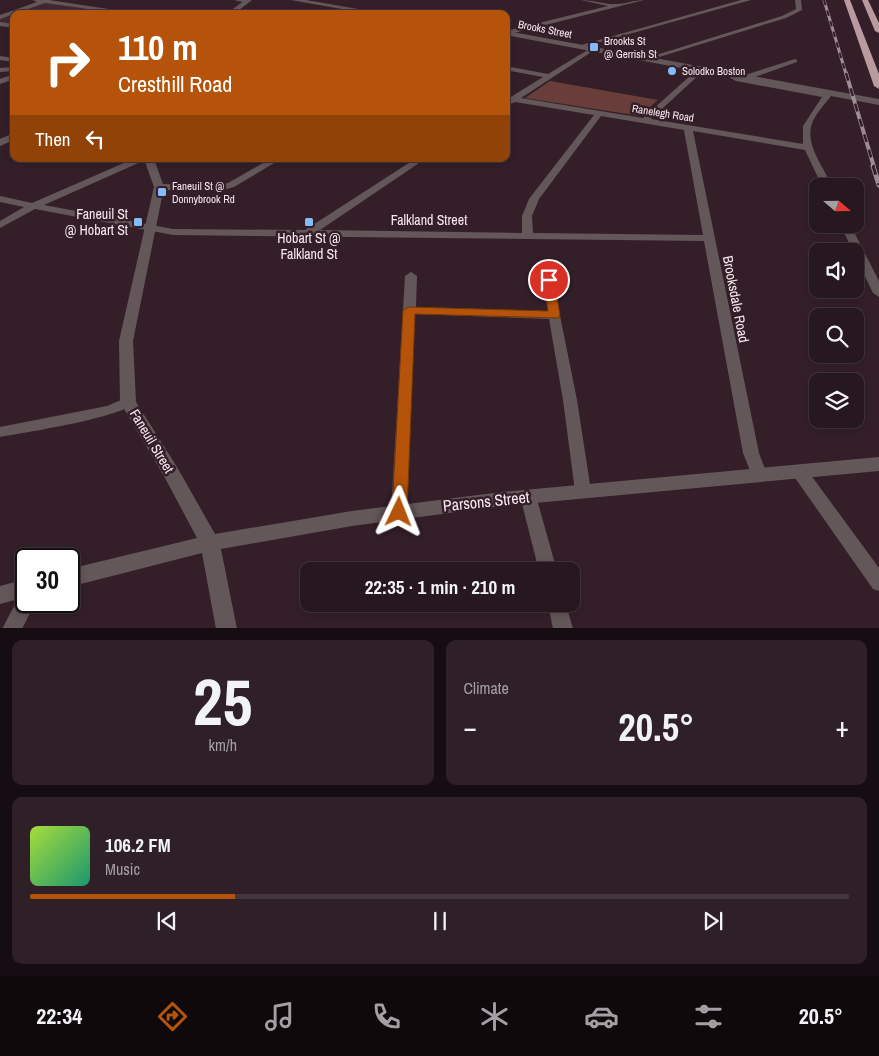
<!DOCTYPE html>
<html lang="en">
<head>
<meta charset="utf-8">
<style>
	:root { --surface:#27171f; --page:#2f2028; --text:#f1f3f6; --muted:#a49fa4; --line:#43363d; --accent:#b45309 }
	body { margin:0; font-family:"Archivo Narrow",sans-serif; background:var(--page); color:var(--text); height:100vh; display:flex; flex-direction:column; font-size:19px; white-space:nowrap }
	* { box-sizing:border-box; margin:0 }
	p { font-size:16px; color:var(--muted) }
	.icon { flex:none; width:28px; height:28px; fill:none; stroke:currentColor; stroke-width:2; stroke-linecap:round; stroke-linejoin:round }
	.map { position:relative; height:628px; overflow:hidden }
	.details { display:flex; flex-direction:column; gap:12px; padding:12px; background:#150d11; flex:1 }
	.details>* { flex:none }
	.banner { position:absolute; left:10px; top:10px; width:500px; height:152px; border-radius:10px; box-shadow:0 2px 8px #0003,0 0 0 1px var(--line); background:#b45309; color:#fff; overflow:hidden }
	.needle { width:32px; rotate:110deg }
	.tools { position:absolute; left:809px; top:178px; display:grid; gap:10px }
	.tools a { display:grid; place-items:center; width:55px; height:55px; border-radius:10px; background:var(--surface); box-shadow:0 2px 8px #0003,0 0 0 1px var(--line); font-size:25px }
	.speed { position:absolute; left:15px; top:548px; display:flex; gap:10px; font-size:25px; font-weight:700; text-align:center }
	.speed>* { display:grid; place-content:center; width:65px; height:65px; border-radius:50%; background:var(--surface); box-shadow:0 2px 8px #0003,0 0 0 1px var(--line); line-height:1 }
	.speed .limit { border:2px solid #111; border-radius:8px; background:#fff; color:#111 }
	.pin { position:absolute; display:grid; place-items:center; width:42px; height:42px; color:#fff; margin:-21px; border:2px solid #fff; border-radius:50%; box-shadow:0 1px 5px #0007 }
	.me { position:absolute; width:55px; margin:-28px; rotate:2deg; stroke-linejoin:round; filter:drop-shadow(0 0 4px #0008) }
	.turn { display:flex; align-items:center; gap:18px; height:105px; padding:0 25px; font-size:22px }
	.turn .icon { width:65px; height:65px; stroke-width:2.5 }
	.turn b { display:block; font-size:35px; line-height:42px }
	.then { display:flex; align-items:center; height:48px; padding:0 25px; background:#0003; gap:10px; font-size:19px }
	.big { font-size:38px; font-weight:800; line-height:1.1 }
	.details .widget { flex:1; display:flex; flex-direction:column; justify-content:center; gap:8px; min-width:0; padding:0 18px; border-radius:10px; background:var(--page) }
	.details .dial { align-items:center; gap:0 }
	.dial b { font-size:65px; line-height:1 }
	.song { display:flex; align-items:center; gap:15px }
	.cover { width:60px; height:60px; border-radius:8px; background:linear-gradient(135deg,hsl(80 70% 55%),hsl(160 70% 35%)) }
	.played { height:5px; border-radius:2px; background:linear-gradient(90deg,var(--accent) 25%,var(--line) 25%) }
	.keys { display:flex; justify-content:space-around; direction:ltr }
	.heat { display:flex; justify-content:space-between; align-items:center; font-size:28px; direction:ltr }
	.details .tiles { flex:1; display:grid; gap:12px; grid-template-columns:1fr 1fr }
	.widget:last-child { grid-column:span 2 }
	.trip { position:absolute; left:300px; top:562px; width:280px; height:50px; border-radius:10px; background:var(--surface); box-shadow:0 2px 8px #0003,0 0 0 1px var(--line); font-weight:800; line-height:50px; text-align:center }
	.menu { display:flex; height:80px; justify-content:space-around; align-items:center; background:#10090c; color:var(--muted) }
	.menu .icon { width:35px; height:35px }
	.menu .on { color:var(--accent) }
	.menu b { font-size:22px; color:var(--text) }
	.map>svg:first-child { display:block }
</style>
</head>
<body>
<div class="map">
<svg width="879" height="629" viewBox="0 0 879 629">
	<rect width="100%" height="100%" fill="#341f29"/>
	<path fill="#422735" d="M45,3L96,9L85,14H14V25L0,23V18Z"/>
	<path fill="#693d39" d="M550,81L658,100L640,116L525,98Z"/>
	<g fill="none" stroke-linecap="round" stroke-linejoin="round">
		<g fill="#645759" fill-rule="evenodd">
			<path d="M33,0H49L142,14H124L45,3L0,19V15L37,2Z"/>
			<path d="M234,0H249L250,1L247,3Z"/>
			<path d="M581,0C593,0 606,5 616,4C626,4 634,0 644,0L506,35V31L608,6Z"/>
			<path d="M741,0H751L579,48L574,47Z"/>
			<path d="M795,0H801L802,10L786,18L646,61L640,60L782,16L796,9Z"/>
			<path d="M591,48L594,50L593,51L521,98L643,118L699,68L703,70L702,72L651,119L803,144V126L822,97L736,81L723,74L727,72L745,78V75L795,59L797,60V62L749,79L827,94L831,96C825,104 817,112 813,121C803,143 824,167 832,186H822L805,150L693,131L759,453L767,474L765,478L759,480L753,478L743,453L704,241L173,235L35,209L0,228V221L24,207L0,202V196L32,203L133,159H144L143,161L44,205L173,229L305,230L415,159H425L320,230L522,233V216L529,199L594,115L515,102L506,106V100L543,77L506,70V66L548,74ZM601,116L684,130L703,235L533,233L532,216L539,199Z"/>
			<path d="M0,56L14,58V62L0,60Z"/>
			<path d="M14,67V71L0,72V68Z"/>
			<path d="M14,74V79L0,84V79Z"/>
			<path d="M270,159H281L234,187L219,191L159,190L154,187L159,184L219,185L228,183Z"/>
			<path d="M840,224H850L879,281V297L873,293L855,256V251H853Z"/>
			<path d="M411,272L417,276L416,307L548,311L542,278L548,274L552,276L577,400L591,491L589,496L583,497L577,496L575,491L563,400L549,319L415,314L407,512L405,517L399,519L393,517L391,512L405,276Z"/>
			<path d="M128,397L133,398L135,402C126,417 22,433 0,437V427L107,406Z"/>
			<path d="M799,465L805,467L879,568V591L873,589L793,475L791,471L793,467Z"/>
			<path d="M528,490L534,491L536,496L557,571H539L520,496L522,491Z"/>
			<path d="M26,593V601H36L22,629H2L20,595Z"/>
			<path d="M548,604H566L573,629H553Z"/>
		</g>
		<g fill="#645759" fill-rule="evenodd">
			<path d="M245,0H252L234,14H226Z"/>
			<path d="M291,0H306L387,14H370Z"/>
			<path d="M0,22L14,24V28L0,26Z"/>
			<path d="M506,31L879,99V105L506,35Z"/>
			<path d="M14,133V140L0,146V139Z"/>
			<path d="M144,159H154L164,187L133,341L136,402L177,467L215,534L352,511L502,492L879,457V471L502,506L352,526L221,549L237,629H216L202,553L69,587V569L197,538L164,476L120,402L119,341L154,187Z"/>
			<path d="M26,579V597L0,604V586Z"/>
		</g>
		<g fill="#b99a9f" fill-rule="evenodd">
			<path d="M844,0H850L879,74V89L874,86Z"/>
			<path d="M862,0H868L879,23V33L875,31Z"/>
		</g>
		<g stroke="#9e8c95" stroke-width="3">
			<path id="rail-far2" d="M824,0L846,74"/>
		</g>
		<g stroke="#9e8c95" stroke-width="4">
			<path id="rail-far1" d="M846,73L874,167"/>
		</g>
		<g stroke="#9e8c95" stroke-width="5">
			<path id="rail" d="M873,166L879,185"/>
		</g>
		<use href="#rail-far2" stroke="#341f29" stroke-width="2" stroke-dasharray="5.5" stroke-linecap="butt"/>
		<use href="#rail-far1" stroke="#341f29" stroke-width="2.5" stroke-dasharray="8" stroke-linecap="butt"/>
		<use href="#rail" stroke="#341f29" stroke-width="3" stroke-dasharray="9" stroke-linecap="butt"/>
	</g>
	<path fill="#b45309" stroke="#753606" d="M549,277L554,280L560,315L559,318L415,314L407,512L405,516L399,518L394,516L392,512L403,310L409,307L548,311L544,280Z"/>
	<g fill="#84bcfb" stroke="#341f29" stroke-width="2">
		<rect x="589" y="42" width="10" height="10" rx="2.5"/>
		<circle cx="672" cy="71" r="5"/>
		<rect x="157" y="187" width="10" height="10" rx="2.5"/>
		<rect x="133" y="217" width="10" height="10" rx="2.5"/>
		<rect x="304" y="217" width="10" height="10" rx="2.5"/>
	</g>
	<g text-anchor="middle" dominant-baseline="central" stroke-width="5" stroke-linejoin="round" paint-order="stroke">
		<g font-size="11" fill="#f7e8ef" stroke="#341f29">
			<text transform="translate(545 29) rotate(11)">Brooks Street</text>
			<text transform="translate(663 113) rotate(9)">Ranelegh Road</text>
		</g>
		<g font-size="11" fill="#f7e8ef" stroke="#341f29" text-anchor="start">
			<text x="604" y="41">Brookts St<tspan x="604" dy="13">@ Gerrish St</tspan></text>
			<text x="682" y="71">Solodko Boston</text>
			<text x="172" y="186">Faneuil St @<tspan x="172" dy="13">Donnybrook Rd</tspan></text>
		</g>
		<g font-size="14" fill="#f7e8ef" stroke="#341f29" text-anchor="end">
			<text x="128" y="214">Faneuil St<tspan x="128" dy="16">@ Hobart St</tspan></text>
			<text x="309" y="238" text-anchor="middle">Hobart St @<tspan x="309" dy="16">Falkland St</tspan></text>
		</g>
		<g font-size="14" fill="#f7e8ef" stroke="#341f29">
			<text x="429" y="220">Falkland Street</text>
			<text transform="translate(736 299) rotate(79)">Brooksdale Road</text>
			<text transform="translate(152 441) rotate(59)">Faneuil Street</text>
		</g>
		<g font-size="16" fill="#f7e8ef" stroke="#341f29">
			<text transform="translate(486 501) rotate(-6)">Parsons Street</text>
		</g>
	</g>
</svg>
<div class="tools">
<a><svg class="needle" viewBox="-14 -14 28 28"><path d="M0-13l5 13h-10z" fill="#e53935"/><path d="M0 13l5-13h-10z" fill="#a49fa4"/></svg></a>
<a><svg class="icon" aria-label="sound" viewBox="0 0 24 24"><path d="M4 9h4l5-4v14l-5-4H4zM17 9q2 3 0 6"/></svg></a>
<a><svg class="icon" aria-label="search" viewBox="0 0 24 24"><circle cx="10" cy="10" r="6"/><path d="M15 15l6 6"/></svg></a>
<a><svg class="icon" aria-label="layers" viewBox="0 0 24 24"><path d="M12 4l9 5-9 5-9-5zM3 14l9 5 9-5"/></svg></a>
</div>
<div class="speed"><div class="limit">30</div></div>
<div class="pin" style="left:549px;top:280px;background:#d93025"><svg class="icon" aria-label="arrive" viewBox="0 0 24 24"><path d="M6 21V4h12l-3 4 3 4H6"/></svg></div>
<svg class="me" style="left:399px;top:512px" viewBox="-20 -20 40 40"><path d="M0-17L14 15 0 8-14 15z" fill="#b45309" stroke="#fff" stroke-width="4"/></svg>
<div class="trip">22:35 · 1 min · 210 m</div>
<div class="banner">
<div class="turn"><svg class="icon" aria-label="right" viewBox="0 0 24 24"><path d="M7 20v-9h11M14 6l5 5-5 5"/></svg><div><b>110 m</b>Cresthill Road</div></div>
<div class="then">Then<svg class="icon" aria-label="left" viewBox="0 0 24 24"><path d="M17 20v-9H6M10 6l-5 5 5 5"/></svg></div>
</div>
</div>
<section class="details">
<div class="tiles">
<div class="widget dial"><b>25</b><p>km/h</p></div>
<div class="widget"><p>Climate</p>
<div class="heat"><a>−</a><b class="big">20.5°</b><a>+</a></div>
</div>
<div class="widget">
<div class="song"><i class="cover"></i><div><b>106.2 FM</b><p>Music</p></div></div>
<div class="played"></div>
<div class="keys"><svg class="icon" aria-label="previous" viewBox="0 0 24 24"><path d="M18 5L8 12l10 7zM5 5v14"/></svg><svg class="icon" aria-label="pause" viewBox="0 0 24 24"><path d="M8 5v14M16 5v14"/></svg><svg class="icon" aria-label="next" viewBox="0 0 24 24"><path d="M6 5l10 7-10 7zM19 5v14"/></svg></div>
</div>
</div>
</section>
<nav class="menu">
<b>22:34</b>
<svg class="icon on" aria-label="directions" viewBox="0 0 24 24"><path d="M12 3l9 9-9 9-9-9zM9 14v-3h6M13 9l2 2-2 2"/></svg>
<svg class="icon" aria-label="music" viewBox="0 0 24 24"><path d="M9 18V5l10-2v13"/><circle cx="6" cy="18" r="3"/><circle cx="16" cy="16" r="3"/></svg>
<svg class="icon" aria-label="phone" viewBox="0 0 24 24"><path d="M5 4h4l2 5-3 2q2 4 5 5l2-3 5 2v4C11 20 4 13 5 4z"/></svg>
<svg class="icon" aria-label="climate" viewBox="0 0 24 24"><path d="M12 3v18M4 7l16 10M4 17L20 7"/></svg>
<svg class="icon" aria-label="car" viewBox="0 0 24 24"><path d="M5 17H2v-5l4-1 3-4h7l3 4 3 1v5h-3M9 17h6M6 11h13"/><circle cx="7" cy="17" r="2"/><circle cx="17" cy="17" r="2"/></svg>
<svg class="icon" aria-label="filters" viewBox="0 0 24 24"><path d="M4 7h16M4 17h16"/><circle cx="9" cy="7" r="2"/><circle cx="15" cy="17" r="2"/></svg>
<b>20.5°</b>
</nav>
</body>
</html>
